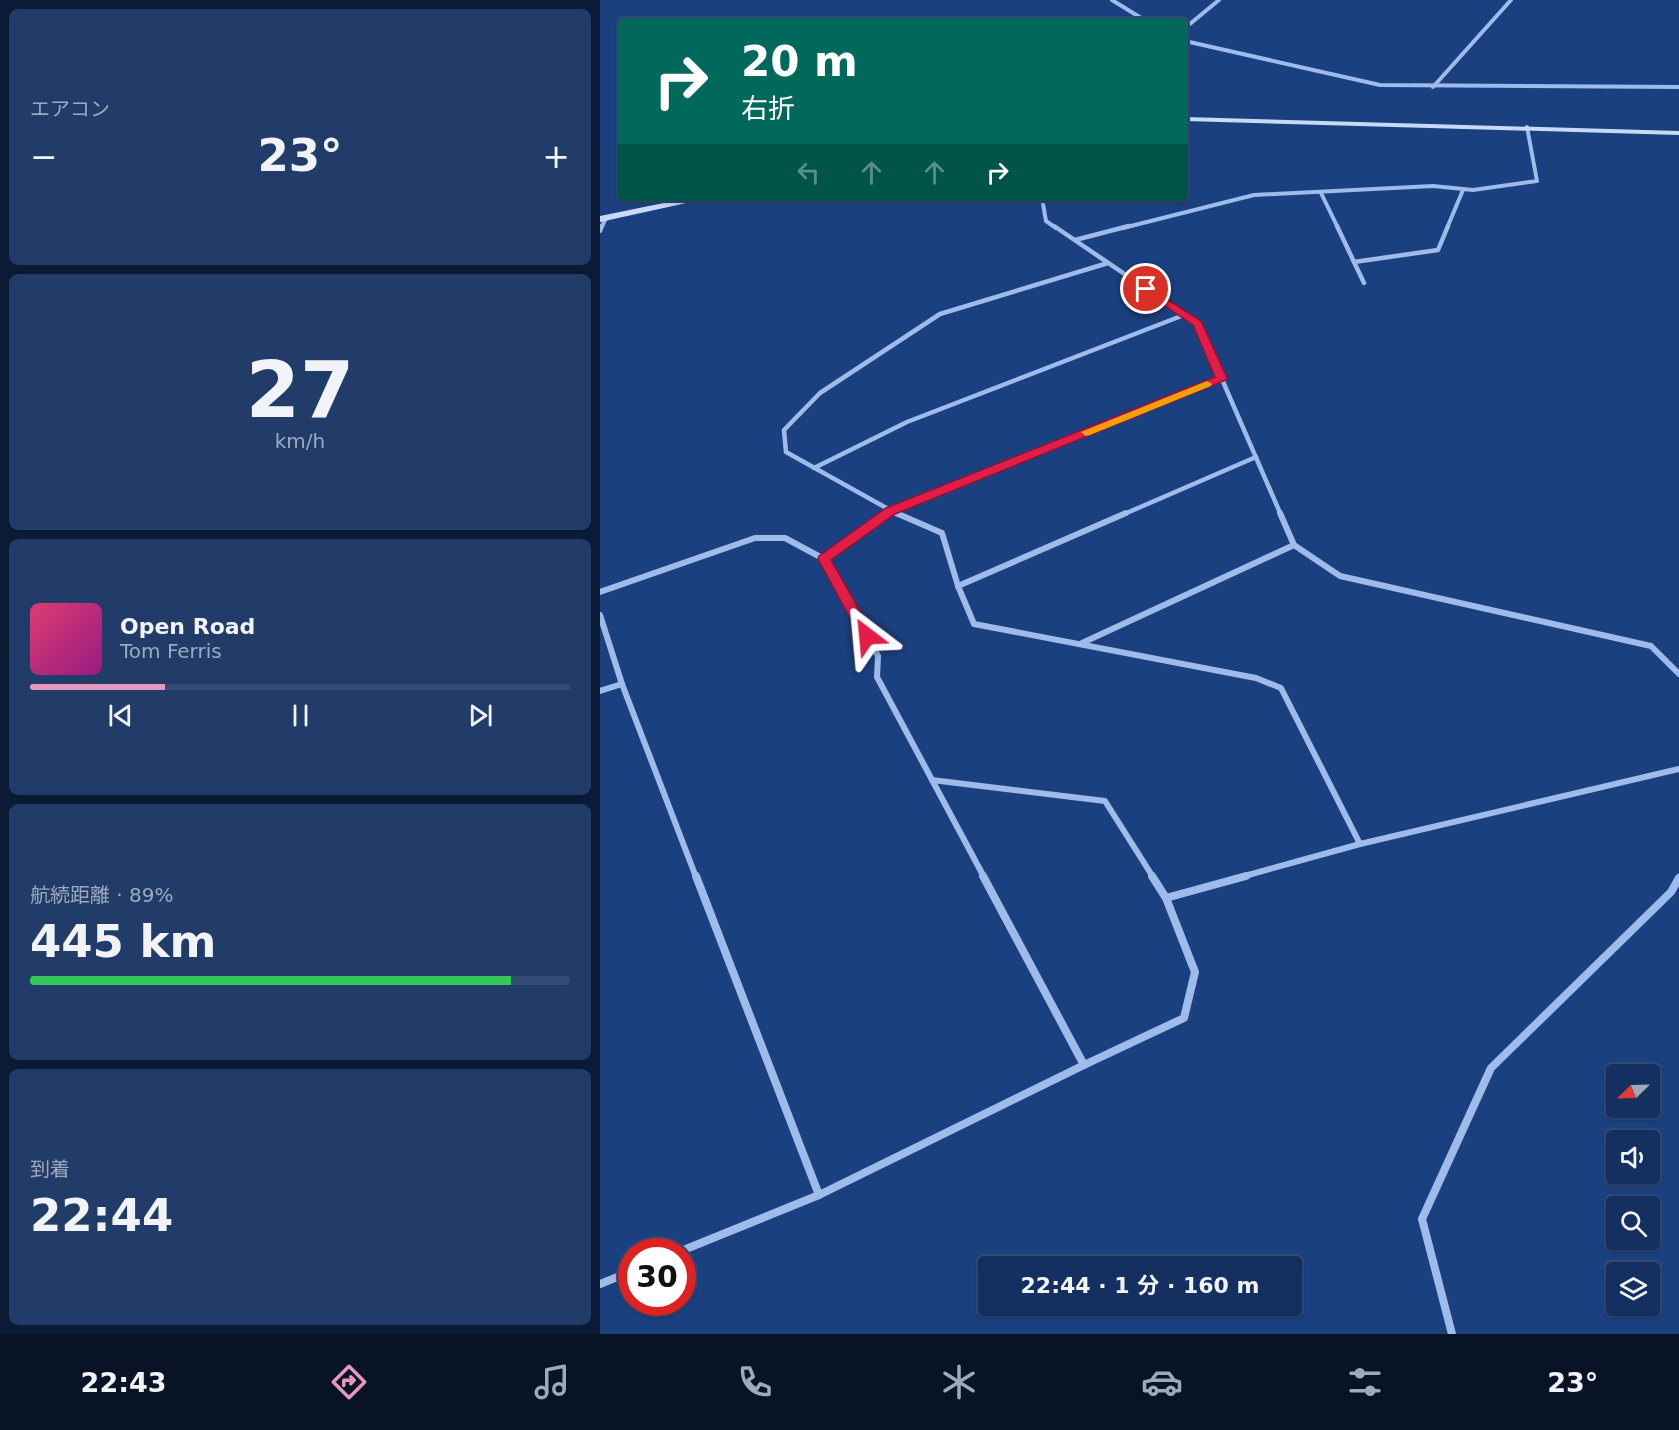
<!DOCTYPE html>
<html lang="ja">
<head>
<meta charset="utf-8">
<style>
	:root { --surface:#143060; --page:#213c69; --text:#f1f3f6; --muted:#9da9bd; --line:#334b75; --accent:#e797bd }
	body { margin:0; font-family:"DejaVu Sans","Noto Sans JP",sans-serif; background:var(--page); color:var(--text); height:100vh; display:flex; flex-direction:column; font-size:22px; white-space:nowrap }
	* { box-sizing:border-box; margin:0 }
	p { font-size:20px; color:var(--muted) }
	.icon { flex:none; width:33px; height:33px; fill:none; stroke:currentColor; stroke-width:2; stroke-linecap:round; stroke-linejoin:round }
	.map { position:relative; flex:1; overflow:hidden }
	.side { display:flex; flex-direction:column; gap:9px; padding:9px; background:#0b1a35; width:600px }
	.side>* { flex:none }
	.guide { position:absolute; left:18px; top:18px; width:570px; height:183px; border-radius:6px; box-shadow:0 2px 4px #0004,0 0 0 2px var(--line); background:#00695c; color:#fff; overflow:hidden }
	.needle { width:39px; rotate:247deg }
	.buttons { position:absolute; left:1006px; top:1064px; display:grid; gap:12px }
	.buttons a { display:grid; place-items:center; width:54px; height:54px; border-radius:6px; background:var(--surface); box-shadow:0 2px 4px #0004,0 0 0 2px var(--line); font-size:30px }
	.speed { position:absolute; left:18px; top:1238px; display:flex; gap:12px; font-size:30px; font-weight:700; text-align:center }
	.speed>* { display:grid; place-content:center; width:78px; height:78px; border-radius:50%; background:var(--surface); box-shadow:0 2px 4px #0004,0 0 0 2px var(--line); line-height:1 }
	.speed .limit { border:9px solid #d22; background:#fff; color:#111 }
	.pin { position:absolute; display:grid; place-items:center; width:51px; height:51px; color:#fff; margin:-26px; border:3px solid #fff; border-radius:50%; box-shadow:0 2px 6px #0007 }
	.me { position:absolute; width:66px; margin:-33px; rotate:331deg; stroke-linejoin:round; filter:drop-shadow(0 0 4px #0008) }
	.turn { display:flex; align-items:center; gap:21px; height:126px; padding:0 24px; font-size:27px }
	.turn .icon { width:78px; height:78px; stroke-width:2.5 }
	.turn b { display:block; font-size:42px; line-height:51px }
	.lanes { display:flex; align-items:center; height:57px; padding:0 24px; background:#0003; justify-content:center; gap:30px; direction:ltr }
	.lanes .off { opacity:.35 }
	.big { font-size:45px; font-weight:700; line-height:1.1 }
	.side .widget { flex:1; display:flex; flex-direction:column; justify-content:center; gap:9px; min-width:0; padding:0 21px; border-radius:9px; background:var(--page) }
	.side .dial { align-items:center; gap:0 }
	.dial b { font-size:78px; line-height:1 }
	.song { display:flex; align-items:center; gap:18px }
	.cover { width:72px; height:72px; border-radius:9px; background:linear-gradient(135deg,hsl(340 70% 55%),hsl(310 70% 35%)) }
	.played { height:6px; border-radius:3px; background:linear-gradient(90deg,var(--accent) 25%,var(--line) 25%) }
	.keys { display:flex; justify-content:space-around; direction:ltr }
	.heat { display:flex; justify-content:space-between; align-items:center; font-size:33px; direction:ltr }
	.charge { height:9px; border-radius:4px; background:linear-gradient(90deg,#34c759 89%,var(--line) 0) }
	.trip { position:absolute; left:378px; top:1256px; width:324px; height:60px; border-radius:6px; background:var(--surface); box-shadow:0 2px 4px #0004,0 0 0 2px var(--line); font-weight:700; line-height:60px; text-align:center }
	.tabs { display:flex; height:96px; justify-content:space-around; align-items:center; background:#081326; color:var(--muted) }
	.tabs .icon { width:42px; height:42px }
	.tabs .current { color:var(--accent) }
	.tabs b { font-size:27px; color:var(--text) }
	main { display:flex; flex:1; min-height:0 }
	.map>svg:first-child { display:block }
</style>
</head>
<body>
<main>
<section class="side">
<div class="widget"><p>エアコン</p>
<div class="heat"><a>−</a><b class="big">23°</b><a>+</a></div>
</div>
<div class="widget dial"><b>27</b><p>km/h</p></div>
<div class="widget">
<div class="song"><i class="cover"></i><div><b>Open Road</b><p>Tom Ferris</p></div></div>
<div class="played"></div>
<div class="keys"><svg class="icon" aria-label="previous" viewBox="0 0 24 24"><path d="M18 5L8 12l10 7zM5 5v14"/></svg><svg class="icon" aria-label="pause" viewBox="0 0 24 24"><path d="M8 5v14M16 5v14"/></svg><svg class="icon" aria-label="next" viewBox="0 0 24 24"><path d="M6 5l10 7-10 7zM19 5v14"/></svg></div>
</div>
<div class="widget"><p>航続距離 · 89%</p><b class="big">445 km</b><div class="charge"></div></div>
<div class="widget"><p>到着</p><b class="big">22:44</b></div>
</section>
<div class="map">
<svg width="1079" height="1334" viewBox="0 0 1079 1334">
	<rect width="100%" height="100%" fill="#1b4080"/>
	<g fill="none" stroke-linecap="round" stroke-linejoin="round">
		<g stroke="#9ebbea" stroke-width="4">
			<path d="M512,0L546,21"/>
			<path d="M585,28L619,0"/>
			<path d="M585,41L780,85L1079,87"/>
			<path d="M833,87L911,0"/>
			<path d="M721,193L738,228"/>
			<path d="M442,198L446,221L456,228"/>
			<path d="M1,228L6,218"/>
			<path d="M523,228L654,195L833,186L873,190L937,181L927,127"/>
			<path d="M847,228L863,190"/>
		</g>
		<g stroke="#9ebbea" stroke-width="4.5">
			<path d="M454,226L598,324L681,515"/>
			<path d="M737,226L764,283"/>
			<path d="M0,231L2,226"/>
			<path d="M475,240L529,226"/>
			<path d="M754,262L838,250L848,226"/>
			<path d="M214,468L307,422L584,315"/>
			<path d="M285,515L622,378"/>
			<path d="M299,515L186,452L184,430L220,393L340,314L508,263"/>
			<path d="M522,515L656,457"/>
		</g>
		<g stroke="#9ebbea" stroke-width="6">
			<path d="M296,513L342,533L358,586L374,624L656,678L681,688L760,844"/>
			<path d="M680,513L694,545L740,576L1051,646L1079,674"/>
			<path d="M224,559L278,656L277,677L384,877"/>
			<path d="M358,586L526,513"/>
			<path d="M0,592L155,538H185L224,559L287,513"/>
			<path d="M0,615L22,684L96,877"/>
			<path d="M482,643L694,545"/>
			<path d="M0,691L22,684"/>
			<path d="M332,780L505,801L553,877"/>
			<path d="M641,877L760,844L1079,769"/>
		</g>
		<g stroke="#9ebbea" stroke-width="8">
			<path d="M96,876L219,1195"/>
			<path d="M566,898L646,876"/>
			<path d="M484,1065L584,1018L595,972L566,898L552,876"/>
			<path d="M81,1251L219,1195L484,1065L383,876"/>
			<path d="M0,1284L32,1271"/>
			<path d="M852,1334L822,1219L891,1068L1071,892L1079,878"/>
		</g>
		<g fill="#c9daf7" fill-rule="evenodd">
			<path d="M585,117L1079,131V135L585,121Z"/>
			<path d="M88,198H104L100,200L0,222V216Z"/>
		</g>
	</g>
	<path fill="#e11d48" stroke="#92132f" stroke-width="1.5" d="M546,286L601,321L627,378L626,380L295,514L231,560L274,636L272,640H262L218,559L219,556L286,508L615,377L593,325L543,291V287Z"/>
	<path fill="#f59e0b" d="M607,381L612,384L611,386L490,435L486,436L481,432Z"/>
</svg>
<div class="buttons">
<a><svg class="needle" viewBox="-14 -14 28 28"><path d="M0-13l5 13h-10z" fill="#e53935"/><path d="M0 13l5-13h-10z" fill="#9da9bd"/></svg></a>
<a><svg class="icon" aria-label="sound" viewBox="0 0 24 24"><path d="M4 9h4l5-4v14l-5-4H4zM17 9q2 3 0 6"/></svg></a>
<a><svg class="icon" aria-label="search" viewBox="0 0 24 24"><circle cx="10" cy="10" r="6"/><path d="M15 15l6 6"/></svg></a>
<a><svg class="icon" aria-label="layers" viewBox="0 0 24 24"><path d="M12 4l9 5-9 5-9-5zM3 14l9 5 9-5"/></svg></a>
</div>
<div class="speed"><div class="limit">30</div></div>
<div class="pin" style="left:546px;top:289px;background:#d93025"><svg class="icon" aria-label="arrive" viewBox="0 0 24 24"><path d="M6 21V4h12l-3 4 3 4H6"/></svg></div>
<svg class="me" style="left:267px;top:636px" viewBox="-20 -20 40 40"><path d="M0-17L14 15 0 8-14 15z" fill="#e11d48" stroke="#fff" stroke-width="4"/></svg>
<div class="trip">22:44 · 1 分 · 160 m</div>
<div class="guide">
<div class="turn"><svg class="icon" aria-label="right" viewBox="0 0 24 24"><path d="M7 20v-9h11M14 6l5 5-5 5"/></svg><div><b>20 m</b>右折</div></div>
<div class="lanes"><svg class="icon off" aria-label="left" viewBox="0 0 24 24"><path d="M17 20v-9H6M10 6l-5 5 5 5"/></svg><svg class="icon off" aria-label="ahead" viewBox="0 0 24 24"><path d="M12 20V5M6 11l6-6 6 6"/></svg><svg class="icon off" aria-label="ahead" viewBox="0 0 24 24"><path d="M12 20V5M6 11l6-6 6 6"/></svg><svg class="icon" aria-label="right" viewBox="0 0 24 24"><path d="M7 20v-9h11M14 6l5 5-5 5"/></svg></div>
</div>
</div>
</main>
<nav class="tabs">
<b>22:43</b>
<svg class="icon current" aria-label="directions" viewBox="0 0 24 24"><path d="M12 3l9 9-9 9-9-9zM9 14v-3h6M13 9l2 2-2 2"/></svg>
<svg class="icon" aria-label="music" viewBox="0 0 24 24"><path d="M9 18V5l10-2v13"/><circle cx="6" cy="18" r="3"/><circle cx="16" cy="16" r="3"/></svg>
<svg class="icon" aria-label="phone" viewBox="0 0 24 24"><path d="M5 4h4l2 5-3 2q2 4 5 5l2-3 5 2v4C11 20 4 13 5 4z"/></svg>
<svg class="icon" aria-label="climate" viewBox="0 0 24 24"><path d="M12 3v18M4 7l16 10M4 17L20 7"/></svg>
<svg class="icon" aria-label="car" viewBox="0 0 24 24"><path d="M5 17H2v-5l4-1 3-4h7l3 4 3 1v5h-3M9 17h6M6 11h13"/><circle cx="7" cy="17" r="2"/><circle cx="17" cy="17" r="2"/></svg>
<svg class="icon" aria-label="filters" viewBox="0 0 24 24"><path d="M4 7h16M4 17h16"/><circle cx="9" cy="7" r="2"/><circle cx="15" cy="17" r="2"/></svg>
<b>23°</b>
</nav>
</body>
</html>
